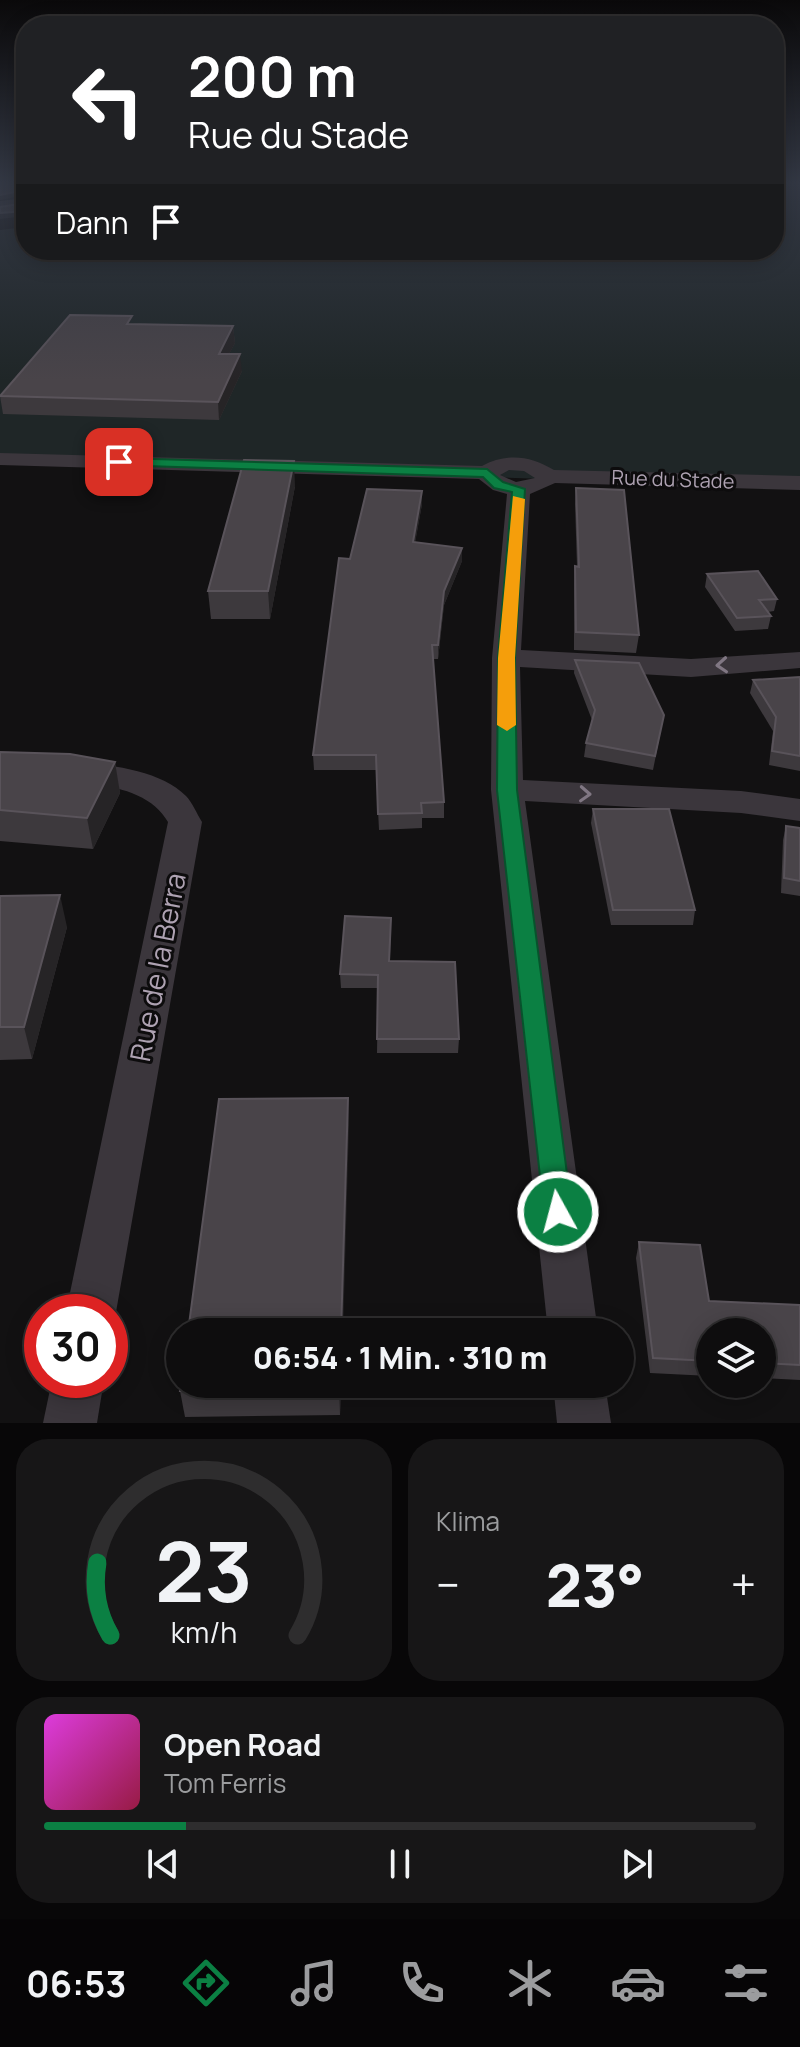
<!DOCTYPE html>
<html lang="de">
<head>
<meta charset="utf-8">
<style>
	:root { --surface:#0e0d0e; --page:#171617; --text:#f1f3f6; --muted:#9b9c9e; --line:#2e2d2e; --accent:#0b8043 }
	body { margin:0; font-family:Manrope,sans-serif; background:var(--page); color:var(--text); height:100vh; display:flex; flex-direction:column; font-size:30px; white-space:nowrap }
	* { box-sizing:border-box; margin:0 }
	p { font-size:26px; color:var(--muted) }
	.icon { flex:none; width:44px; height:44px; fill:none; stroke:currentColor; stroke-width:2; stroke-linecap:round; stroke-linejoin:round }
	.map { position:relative; height:1423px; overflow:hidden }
	.panel { display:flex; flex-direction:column; gap:16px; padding:16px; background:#080708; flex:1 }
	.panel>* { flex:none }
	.banner { position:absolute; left:16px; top:16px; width:768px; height:244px; border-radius:32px; box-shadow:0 4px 20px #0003,0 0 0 2px var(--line); background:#202124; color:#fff; overflow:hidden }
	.tools { position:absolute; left:696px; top:1318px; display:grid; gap:16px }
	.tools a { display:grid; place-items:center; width:80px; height:80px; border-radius:50%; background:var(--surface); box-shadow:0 4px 20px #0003,0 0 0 2px var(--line); font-size:40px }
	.speed { position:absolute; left:24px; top:1294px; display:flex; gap:16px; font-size:40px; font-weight:700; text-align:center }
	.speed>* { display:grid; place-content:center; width:104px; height:104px; border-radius:50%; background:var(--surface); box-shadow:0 4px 20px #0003,0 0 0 2px var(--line); line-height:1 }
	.speed .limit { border:12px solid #d22; background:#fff; color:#111 }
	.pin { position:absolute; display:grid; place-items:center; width:68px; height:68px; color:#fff; margin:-34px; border-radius:16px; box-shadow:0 4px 12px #0006 }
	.me { position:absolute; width:88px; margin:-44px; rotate:353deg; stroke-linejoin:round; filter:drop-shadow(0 0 6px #0008) }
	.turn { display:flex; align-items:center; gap:28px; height:168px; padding:0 40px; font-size:36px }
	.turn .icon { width:104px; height:104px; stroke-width:2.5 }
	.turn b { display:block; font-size:56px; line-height:68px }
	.then { display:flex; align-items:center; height:76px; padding:0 40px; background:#0003; gap:16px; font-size:30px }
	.big { font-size:60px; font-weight:800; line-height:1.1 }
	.panel .tile { flex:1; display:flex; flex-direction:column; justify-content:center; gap:12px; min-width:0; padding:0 28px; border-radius:32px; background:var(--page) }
	.panel .dial { align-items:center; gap:0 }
	.dial svg { height:208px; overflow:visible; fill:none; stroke:var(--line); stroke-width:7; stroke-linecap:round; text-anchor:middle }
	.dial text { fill:var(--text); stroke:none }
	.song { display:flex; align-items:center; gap:24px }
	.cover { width:96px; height:96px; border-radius:12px; background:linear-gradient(135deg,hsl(300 70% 55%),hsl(340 70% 35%)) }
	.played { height:8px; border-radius:4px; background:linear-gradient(90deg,var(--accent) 20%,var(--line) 20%) }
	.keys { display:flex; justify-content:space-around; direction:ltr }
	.heat { display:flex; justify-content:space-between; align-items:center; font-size:44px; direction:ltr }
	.panel .tiles { flex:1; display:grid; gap:16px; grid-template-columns:1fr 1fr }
	.tile:last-child { grid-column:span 2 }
	.trip { position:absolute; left:166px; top:1318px; width:468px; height:80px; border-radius:40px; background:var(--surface); box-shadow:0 4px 20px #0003,0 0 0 2px var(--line); font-weight:800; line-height:80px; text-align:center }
	.tab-bar { display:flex; height:128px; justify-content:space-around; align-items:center; background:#060506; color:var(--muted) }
	.tab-bar .icon { width:56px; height:56px }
	.tab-bar .selected { color:var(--accent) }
	.tab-bar b { font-size:36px; color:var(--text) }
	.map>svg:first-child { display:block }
</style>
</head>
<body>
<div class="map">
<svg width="800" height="1423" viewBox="0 0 800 1423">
	<rect width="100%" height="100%" fill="#121112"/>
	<path fill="#1f2627" d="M774,182H800V488L0,460V230L26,227V250H774Z"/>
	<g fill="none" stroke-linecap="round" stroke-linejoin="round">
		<g fill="#3b363c" fill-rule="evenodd">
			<path d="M26,198V206L0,209V201Z"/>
			<path d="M0,453L482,466C506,453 530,455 554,470L800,476V490L555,483L530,494L521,650L691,659L800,652V668L691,677L520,667L523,780L741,791L800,799V821L741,813L525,801L598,1332H548L491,790L492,658L507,494L493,490L479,479L0,465ZM509,470L524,471L535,478L516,482L500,475Z"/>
			<path d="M0,759C51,762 147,757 186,796C192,802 197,814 202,822L116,1312L110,1326V1312H66L168,822C142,774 48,782 0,779Z"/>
			<path d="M52,1380H104L97,1423H43Z"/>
			<path d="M553,1384H605L611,1423H557Z"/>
		</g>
	</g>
	<g fill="#3d393d">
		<path d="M134,324L233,326L235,343L229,354L242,371L219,420L3,414L0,396Z"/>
		<path d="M295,486L270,619H211L208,591Z"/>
		<path d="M576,488L639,635L636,653L574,650V584L575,566H577L575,504Z"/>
		<path d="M422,491V504L415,542L462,561L444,605L438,659H433L444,802V818H422V828L379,830L376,770H314L313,755Z"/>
		<path d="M707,574L777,599L774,611L768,612L771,616L768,629L735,631L705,587Z"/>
		<path d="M575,660L664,715L653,770L584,757L586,743L592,720L574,673Z"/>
		<path d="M800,677V771L769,765L773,731L750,693L753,680Z"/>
		<path d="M0,752L115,762L120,793L93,849L0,841Z"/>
		<path d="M593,809L695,910L693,925H611L591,823Z"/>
		<path d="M786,826L800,828V896L781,893L783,840Z"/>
		<path d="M0,896L67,927L32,1059L0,1060Z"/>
		<path d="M391,918L390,961L459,1039L458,1053H377L378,988H341L340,974Z"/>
		<path d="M639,1242L709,1301L800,1305V1380L762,1378V1332H710V1376L650,1373L636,1258Z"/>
		<path d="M341,1384L340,1415L185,1417L180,1391Z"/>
	</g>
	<g fill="#262426">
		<path d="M25,190L26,195L0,200V195Z"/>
		<path d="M26,211V216L0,219V213Z"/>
		<path d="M233,326L235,343L220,371L219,354Z"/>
		<path d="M240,354L242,371L219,420L218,402Z"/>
		<path d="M294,461L295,486L270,619L268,591Z"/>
		<path d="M422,491V504L413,555V542Z"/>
		<path d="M462,548V561L444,605L438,659V645L444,591Z"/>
		<path d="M115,762L120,793L93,849L87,818Z"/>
		<path d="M60,895L67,927L32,1059L24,1027Z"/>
		<path d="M348,1098L349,1125L343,1332H341Z"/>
		<path d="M339,1384H341L340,1415L339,1390Z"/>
	</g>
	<g fill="#494449" stroke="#59535a" stroke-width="2">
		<path d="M0,182H26V196L25,190L0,195Z"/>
		<path d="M26,203V211L0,213V207Z"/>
		<path d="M70,315L132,316L127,324L233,326L219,354H240L218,402L0,396Z"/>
		<path d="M244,460L294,461L268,591H208Z"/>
		<path d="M576,488L624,490L639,635L576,632L575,566L579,567Z"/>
		<path d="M367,489L422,491L413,542L462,548L444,591L438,645H432L444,802L421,803L422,813L378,814L376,755H313L339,558L350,559Z"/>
		<path d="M758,571L777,599L759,600L771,616L737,618L707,574Z"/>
		<path d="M575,660L639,663L664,715L655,756L586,743L595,710Z"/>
		<path d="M800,677V756L772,751L776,717L753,680Z"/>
		<path d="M0,752L70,754L115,762L87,818L0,810Z"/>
		<path d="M593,809H669L695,910H613Z"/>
		<path d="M786,826L800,828V881L784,878Z"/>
		<path d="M60,895L24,1027H0V896Z"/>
		<path d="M345,916L391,918L389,961L455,962L459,1039H377L378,975L340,974Z"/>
		<path d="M348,1098L341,1332H188L219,1099Z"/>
		<path d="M639,1242L700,1245L709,1301L800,1305V1365L762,1363V1332H710V1361L653,1358Z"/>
		<path d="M181,1384H339V1390L180,1391Z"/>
	</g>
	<defs><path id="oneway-chevron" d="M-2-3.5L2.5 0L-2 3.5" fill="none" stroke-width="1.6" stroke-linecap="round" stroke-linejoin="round" transform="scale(2)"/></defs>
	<g stroke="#807783">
		<use href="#oneway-chevron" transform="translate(722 665) rotate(176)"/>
		<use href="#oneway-chevron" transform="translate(585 794) rotate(3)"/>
	</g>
	<linearGradient id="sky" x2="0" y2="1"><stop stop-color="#0a090a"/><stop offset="0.48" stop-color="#333844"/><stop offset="1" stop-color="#333844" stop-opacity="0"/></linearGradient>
	<rect width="800" height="381" fill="url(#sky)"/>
	<path fill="#0b8043" stroke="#07532c" stroke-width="2" d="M119,458L487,469L503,482L525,489L515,658L517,790L572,1212L568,1221L558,1225L548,1221L544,1212L497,790L498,658L512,492L494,488L483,477L114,465V459Z"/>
	<path fill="#f59e0b" d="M513,496L525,499L515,658L516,725L507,731L497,725L498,658Z"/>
	<g text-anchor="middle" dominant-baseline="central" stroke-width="6" stroke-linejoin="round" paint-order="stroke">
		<g font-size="20" fill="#aea2b2" stroke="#0d0c0d">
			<text transform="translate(673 479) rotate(2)">Rue du Stade</text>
		</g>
		<g font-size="28" fill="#aea2b2" stroke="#0d0c0d">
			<text transform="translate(157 967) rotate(-79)">Rue de la Berra</text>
		</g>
	</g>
</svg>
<div class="tools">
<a><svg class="icon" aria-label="layers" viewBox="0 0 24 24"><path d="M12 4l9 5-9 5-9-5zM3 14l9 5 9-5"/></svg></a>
</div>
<div class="speed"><div class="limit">30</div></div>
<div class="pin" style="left:119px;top:462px;background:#d93025"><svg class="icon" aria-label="arrive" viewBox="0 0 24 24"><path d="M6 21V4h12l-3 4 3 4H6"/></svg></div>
<svg class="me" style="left:558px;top:1212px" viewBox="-20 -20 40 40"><circle r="17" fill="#0b8043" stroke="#fff" stroke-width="3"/><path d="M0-11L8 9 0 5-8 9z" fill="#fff"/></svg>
<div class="trip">06:54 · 1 Min. · 310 m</div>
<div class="banner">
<div class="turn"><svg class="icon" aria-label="left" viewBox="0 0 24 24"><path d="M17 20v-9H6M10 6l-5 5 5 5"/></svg><div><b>200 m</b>Rue du Stade</div></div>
<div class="then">Dann<svg class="icon" aria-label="arrive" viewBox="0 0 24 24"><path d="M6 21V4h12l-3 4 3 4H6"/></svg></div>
</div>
</div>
<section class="panel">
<div class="tiles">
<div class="tile dial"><svg viewBox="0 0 100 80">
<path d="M14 69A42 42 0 1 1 86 69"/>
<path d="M14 69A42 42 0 0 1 9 41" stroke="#0b8043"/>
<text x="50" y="56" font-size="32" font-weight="700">23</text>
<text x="50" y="72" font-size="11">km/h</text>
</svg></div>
<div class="tile"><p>Klima</p>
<div class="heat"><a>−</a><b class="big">23°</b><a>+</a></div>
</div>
<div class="tile">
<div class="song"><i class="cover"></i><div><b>Open Road</b><p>Tom Ferris</p></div></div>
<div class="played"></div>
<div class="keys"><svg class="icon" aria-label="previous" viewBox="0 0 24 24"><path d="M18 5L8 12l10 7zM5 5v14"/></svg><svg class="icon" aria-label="pause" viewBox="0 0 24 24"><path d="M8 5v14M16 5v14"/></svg><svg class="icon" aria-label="next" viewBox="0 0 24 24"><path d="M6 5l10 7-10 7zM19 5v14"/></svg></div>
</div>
</div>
</section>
<nav class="tab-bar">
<b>06:53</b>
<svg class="icon selected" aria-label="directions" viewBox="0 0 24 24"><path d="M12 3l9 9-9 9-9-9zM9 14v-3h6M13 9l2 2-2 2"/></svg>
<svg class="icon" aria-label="music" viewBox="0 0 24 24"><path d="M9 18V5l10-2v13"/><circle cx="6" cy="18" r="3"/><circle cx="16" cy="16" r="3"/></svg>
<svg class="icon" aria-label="phone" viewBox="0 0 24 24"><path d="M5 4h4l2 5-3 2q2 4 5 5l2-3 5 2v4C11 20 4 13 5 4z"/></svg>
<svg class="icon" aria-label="climate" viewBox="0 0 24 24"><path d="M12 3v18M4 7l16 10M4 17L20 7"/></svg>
<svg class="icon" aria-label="car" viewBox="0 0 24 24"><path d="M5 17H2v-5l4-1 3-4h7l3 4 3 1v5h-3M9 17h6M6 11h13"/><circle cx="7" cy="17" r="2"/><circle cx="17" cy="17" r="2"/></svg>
<svg class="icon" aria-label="filters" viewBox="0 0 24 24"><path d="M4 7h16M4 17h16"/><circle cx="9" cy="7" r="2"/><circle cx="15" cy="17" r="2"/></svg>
</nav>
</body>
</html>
